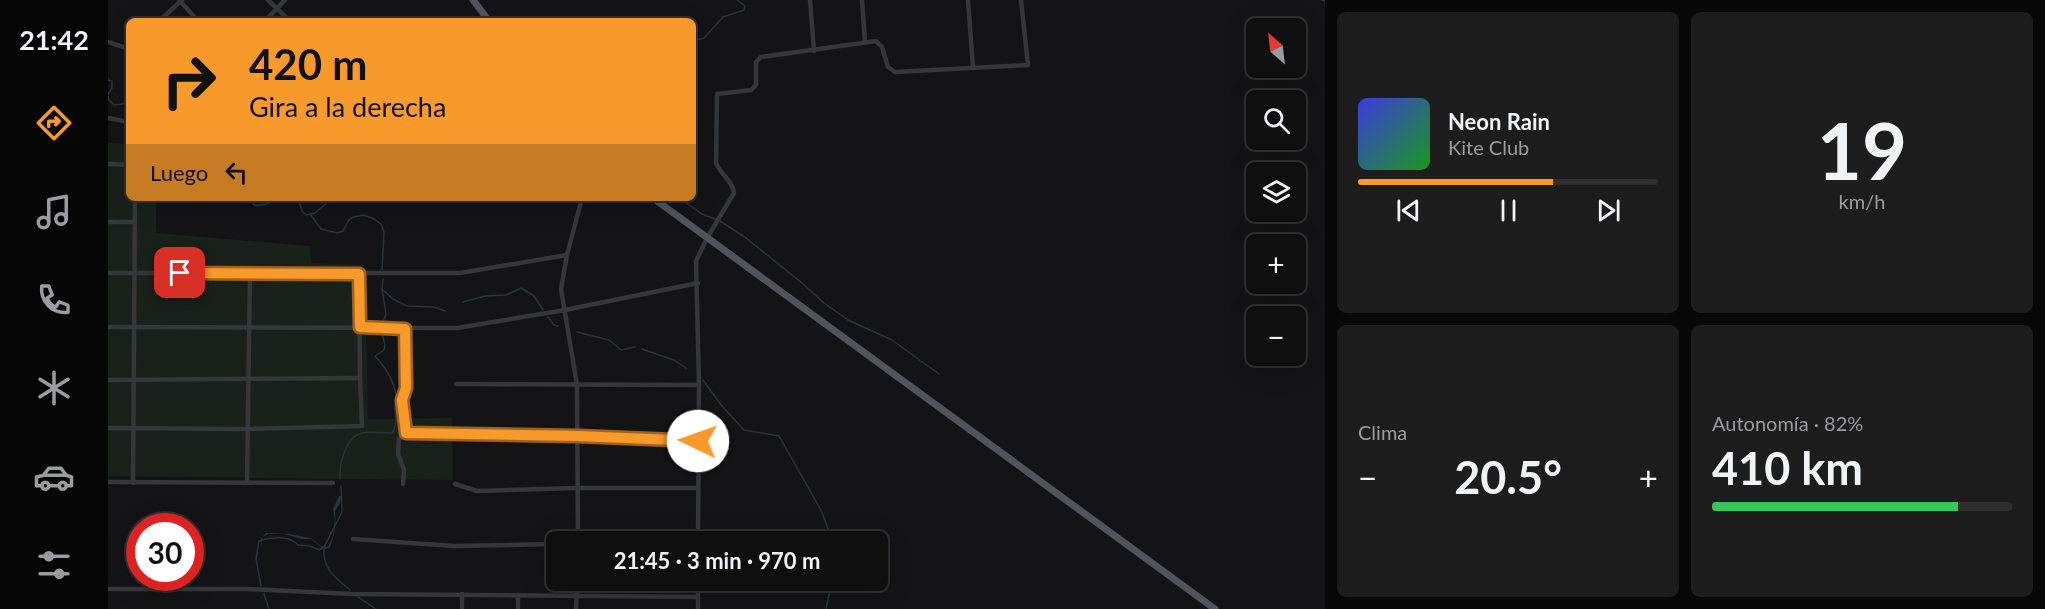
<!DOCTYPE html>
<html lang="es">
<head>
<meta charset="utf-8">
<style>
	:root { --surface:#0f0f10; --page:#1d1d1e; --text:#f1f3f6; --muted:#9b9c9f; --line:#2f2f30; --accent:#f8992b }
	body { margin:0; font-family:Lato,sans-serif; background:var(--page); color:var(--text); height:100vh; display:flex; flex-direction:column; font-size:22px; white-space:nowrap }
	* { box-sizing:border-box; margin:0 }
	p { font-size:20px; color:var(--muted) }
	.icon { flex:none; width:33px; height:33px; fill:none; stroke:currentColor; stroke-width:2; stroke-linecap:round; stroke-linejoin:round }
	.map { position:relative; flex:1; overflow:hidden }
	.details { display:flex; flex-direction:column; gap:12px; padding:12px; background:#080809; width:720px }
	.details>* { flex:none }
	.top-card { position:absolute; left:18px; top:18px; width:570px; height:183px; border-radius:9px; box-shadow:0 6px 24px #0002,0 0 0 2px var(--line); background:#f8992b; color:#111; overflow:hidden }
	.needle { width:39px; rotate:332deg }
	.tools { position:absolute; left:1138px; top:18px; display:grid; gap:12px }
	.tools a { display:grid; place-items:center; width:60px; height:60px; border-radius:9px; background:var(--surface); box-shadow:0 6px 24px #0002,0 0 0 2px var(--line); font-size:30px }
	.speed { position:absolute; left:18px; top:513px; display:flex; gap:12px; font-size:30px; font-weight:700; text-align:center }
	.speed>* { display:grid; place-content:center; width:78px; height:78px; border-radius:50%; background:var(--surface); box-shadow:0 6px 24px #0002,0 0 0 2px var(--line); line-height:1 }
	.speed .limit { border:9px solid #d22; background:#fff; color:#111 }
	.pin { position:absolute; display:grid; place-items:center; width:51px; height:51px; color:#fff; margin:-26px; border-radius:12px; box-shadow:0 3px 9px #0006 }
	.me { position:absolute; width:66px; margin:-33px; rotate:273deg; stroke-linejoin:round; filter:drop-shadow(0 0 4px #0008) }
	.turn { display:flex; align-items:center; gap:21px; height:126px; padding:0 24px; font-size:27px }
	.turn .icon { width:78px; height:78px; stroke-width:2.5 }
	.turn b { display:block; font-size:42px; line-height:51px }
	.then { display:flex; align-items:center; height:57px; padding:0 24px; background:#0003; gap:12px; font-size:22px }
	.big { font-size:45px; font-weight:700; line-height:1.1 }
	.details .widget { flex:1; display:flex; flex-direction:column; justify-content:center; gap:9px; min-width:0; padding:0 21px; border-radius:9px; background:var(--page) }
	.details .dial { align-items:center; gap:0 }
	.dial b { font-size:78px; line-height:1 }
	.song { display:flex; align-items:center; gap:18px }
	.cover { width:72px; height:72px; border-radius:9px; background:linear-gradient(135deg,hsl(240 70% 55%),hsl(120 70% 35%)) }
	.played { height:6px; border-radius:3px; background:linear-gradient(90deg,var(--accent) 65%,var(--line) 65%) }
	.keys { display:flex; justify-content:space-around; direction:ltr }
	.heat { display:flex; justify-content:space-between; align-items:center; font-size:33px; direction:ltr }
	.charge { height:9px; border-radius:4px; background:linear-gradient(90deg,#34c759 82%,var(--line) 0) }
	.details .tiles { flex:1; display:grid; gap:12px; grid-template-columns:repeat(2,1fr) }
	.trip { position:absolute; left:438px; top:531px; width:342px; height:60px; border-radius:9px; background:var(--surface); box-shadow:0 6px 24px #0002,0 0 0 2px var(--line); font-weight:700; line-height:60px; text-align:center }
	main { display:flex; flex:1; min-height:0 }
	.tab-bar { display:flex; flex-direction:column; width:108px; justify-content:space-around; align-items:center; background:#060606; color:var(--muted) }
	.tab-bar .icon { width:42px; height:42px }
	.tab-bar .active { color:var(--accent) }
	.tab-bar b { font-size:27px; color:var(--text) }
	.map>svg:first-child { display:block }
</style>
</head>
<body>
<main>
<nav class="tab-bar">
<b>21:42</b>
<svg class="icon active" aria-label="directions" viewBox="0 0 24 24"><path d="M12 3l9 9-9 9-9-9zM9 14v-3h6M13 9l2 2-2 2"/></svg>
<svg class="icon" aria-label="music" viewBox="0 0 24 24"><path d="M9 18V5l10-2v13"/><circle cx="6" cy="18" r="3"/><circle cx="16" cy="16" r="3"/></svg>
<svg class="icon" aria-label="phone" viewBox="0 0 24 24"><path d="M5 4h4l2 5-3 2q2 4 5 5l2-3 5 2v4C11 20 4 13 5 4z"/></svg>
<svg class="icon" aria-label="climate" viewBox="0 0 24 24"><path d="M12 3v18M4 7l16 10M4 17L20 7"/></svg>
<svg class="icon" aria-label="car" viewBox="0 0 24 24"><path d="M5 17H2v-5l4-1 3-4h7l3 4 3 1v5h-3M9 17h6M6 11h13"/><circle cx="7" cy="17" r="2"/><circle cx="17" cy="17" r="2"/></svg>
<svg class="icon" aria-label="filters" viewBox="0 0 24 24"><path d="M4 7h16M4 17h16"/><circle cx="9" cy="7" r="2"/><circle cx="15" cy="17" r="2"/></svg>
</nav>
<div class="map">
<svg width="1217" height="609" viewBox="0 0 1217 609">
	<rect width="100%" height="100%" fill="#141416"/>
	<path fill="#1a211a" d="M0,143L21,144V198H48V233L202,246L203,263L257,265L260,419L344,418L345,480L0,476Z"/>
	<path fill="#2a353a" d="M231,496H233L232,503L227,511C228,522 227,538 221,548L216,549L203,539H193L177,534H160L154,537V548L153,538L158,533L181,534L203,538L213,546L220,547L225,536L227,519L225,509Z"/>
	<g fill="none" stroke-linecap="round" stroke-linejoin="round">
		<g stroke="#2a353a" stroke-width="1.5">
			<path d="M1214,0L1217,1"/>
			<path d="M585,41L596,38L615,17L636,10L637,6L629,0"/>
			<path d="M0,80L4,81V88L0,94"/>
			<path d="M0,96L1,100L6,105L15,104L21,99"/>
			<path d="M142,198L146,205C154,206 161,205 167,198"/>
			<path d="M190,198L194,211L198,215L207,213L221,201V198"/>
			<path d="M571,198L594,214L607,219"/>
			<path d="M203,215L213,229L229,233L235,231L241,220L245,217L256,215L266,219L273,224L276,232L274,270"/>
			<path d="M612,221L638,238L694,283L716,303L740,320L784,340L831,374"/>
			<path d="M274,289L285,299L299,306L326,307L337,311"/>
			<path d="M355,302L377,296L398,295L413,288L426,296L435,310"/>
			<path d="M440,317L446,325L450,326"/>
			<path d="M274,326L278,314L274,289L275,279"/>
			<path d="M469,332L501,340L513,350L527,347"/>
			<path d="M534,349L566,360L578,368"/>
			<path d="M595,380L614,406L636,430L671,436L713,510L725,542"/>
			<path d="M232,479C231,465 237,437 254,433C264,431 274,433 284,433C289,426 288,418 287,410C286,405 288,400 288,395C286,380 276,366 267,356L276,350L277,345L274,333"/>
			<path d="M216,548C214,569 228,578 242,590"/>
			<path d="M153,586L148,559L151,541C162,537 182,535 190,545L202,546L211,550L216,547L234,512L233,486"/>
			<path d="M156,594L161,609"/>
			<path d="M250,597L268,609"/>
			<path d="M718,609L724,580"/>
		</g>
		<g stroke="#35373b" stroke-width="4.5">
			<path d="M160,0L182,21"/>
			<path d="M702,0L706,51"/>
			<path d="M754,0L757,42"/>
			<path d="M860,0L865,68"/>
			<path d="M72,1L90,21"/>
			<path d="M51,21L74,0"/>
			<path d="M157,21L177,0"/>
			<path d="M0,42L21,49"/>
			<path d="M0,118L21,122"/>
			<path d="M0,164L21,165"/>
			<path d="M0,222H26"/>
			<path d="M0,273H352L459,255"/>
			<path d="M0,327L349,328L457,310L590,283"/>
			<path d="M297,329L298,388L294,400L298,433"/>
			<path d="M0,380L252,378"/>
			<path d="M348,384L591,385"/>
			<path d="M0,428L140,429L254,426L252,378L251,274"/>
			<path d="M139,481L142,273"/>
			<path d="M0,482L225,483"/>
			<path d="M25,483L27,198"/>
			<path d="M295,484L296,470L290,454L291,439L298,433L470,436L590,441"/>
			<path d="M347,484L369,491L469,488H590"/>
			<path d="M245,539L346,546L448,544"/>
			<path d="M470,542L469,385L453,289L459,255L474,198"/>
			<path d="M590,542L591,385L588,261L599,238L626,193C625,181 612,174 608,163L609,94L643,90L648,85V62L653,57L768,41L774,47L780,67L787,72L920,65L913,0"/>
			<path d="M0,589H140L244,594L590,597"/>
			<path d="M354,609V594"/>
			<path d="M410,609V595"/>
			<path d="M468,609L469,580"/>
			<path d="M590,609V580"/>
		</g>
		<g stroke="#51545a" stroke-width="7">
			<path d="M365,0L381,21"/>
			<path d="M545,198L1107,609"/>
		</g>
	</g>
	<g fill="none" stroke-linecap="round" stroke-linejoin="round">
		<g stroke="#a1631c" stroke-width="15">
			<path id="route" d="M72,273L251,274L252,327L297,329L298,388L294,400L298,433L470,436L590,441"/>
		</g>
		<use href="#route" stroke="#f8992b" stroke-width="10"/>
	</g>
</svg>
<div class="tools">
<a><svg class="needle" viewBox="-14 -14 28 28"><path d="M0-13l5 13h-10z" fill="#e53935"/><path d="M0 13l5-13h-10z" fill="#9b9c9f"/></svg></a>
<a><svg class="icon" aria-label="search" viewBox="0 0 24 24"><circle cx="10" cy="10" r="6"/><path d="M15 15l6 6"/></svg></a>
<a><svg class="icon" aria-label="layers" viewBox="0 0 24 24"><path d="M12 4l9 5-9 5-9-5zM3 14l9 5 9-5"/></svg></a>
<a>+</a>
<a>−</a>
</div>
<div class="speed"><div class="limit">30</div></div>
<div class="pin" style="left:72px;top:273px;background:#d93025"><svg class="icon" aria-label="arrive" viewBox="0 0 24 24"><path d="M6 21V4h12l-3 4 3 4H6"/></svg></div>
<svg class="me" style="left:590px;top:441px" viewBox="-20 -20 40 40"><circle r="19" fill="#fff"/><path d="M0-13L10 11 0 6-10 11z" fill="#f8992b"/></svg>
<div class="trip">21:45 · 3 min · 970 m</div>
<div class="top-card">
<div class="turn"><svg class="icon" aria-label="right" viewBox="0 0 24 24"><path d="M7 20v-9h11M14 6l5 5-5 5"/></svg><div><b>420 m</b>Gira a la derecha</div></div>
<div class="then">Luego<svg class="icon" aria-label="left" viewBox="0 0 24 24"><path d="M17 20v-9H6M10 6l-5 5 5 5"/></svg></div>
</div>
</div>
<section class="details">
<div class="tiles">
<div class="widget">
<div class="song"><i class="cover"></i><div><b>Neon Rain</b><p>Kite Club</p></div></div>
<div class="played"></div>
<div class="keys"><svg class="icon" aria-label="previous" viewBox="0 0 24 24"><path d="M18 5L8 12l10 7zM5 5v14"/></svg><svg class="icon" aria-label="pause" viewBox="0 0 24 24"><path d="M8 5v14M16 5v14"/></svg><svg class="icon" aria-label="next" viewBox="0 0 24 24"><path d="M6 5l10 7-10 7zM19 5v14"/></svg></div>
</div>
<div class="widget dial"><b>19</b><p>km/h</p></div>
<div class="widget"><p>Clima</p>
<div class="heat"><a>−</a><b class="big">20.5°</b><a>+</a></div>
</div>
<div class="widget"><p>Autonomía · 82%</p><b class="big">410 km</b><div class="charge"></div></div>
</div>
</section>
</main>
</body>
</html>
